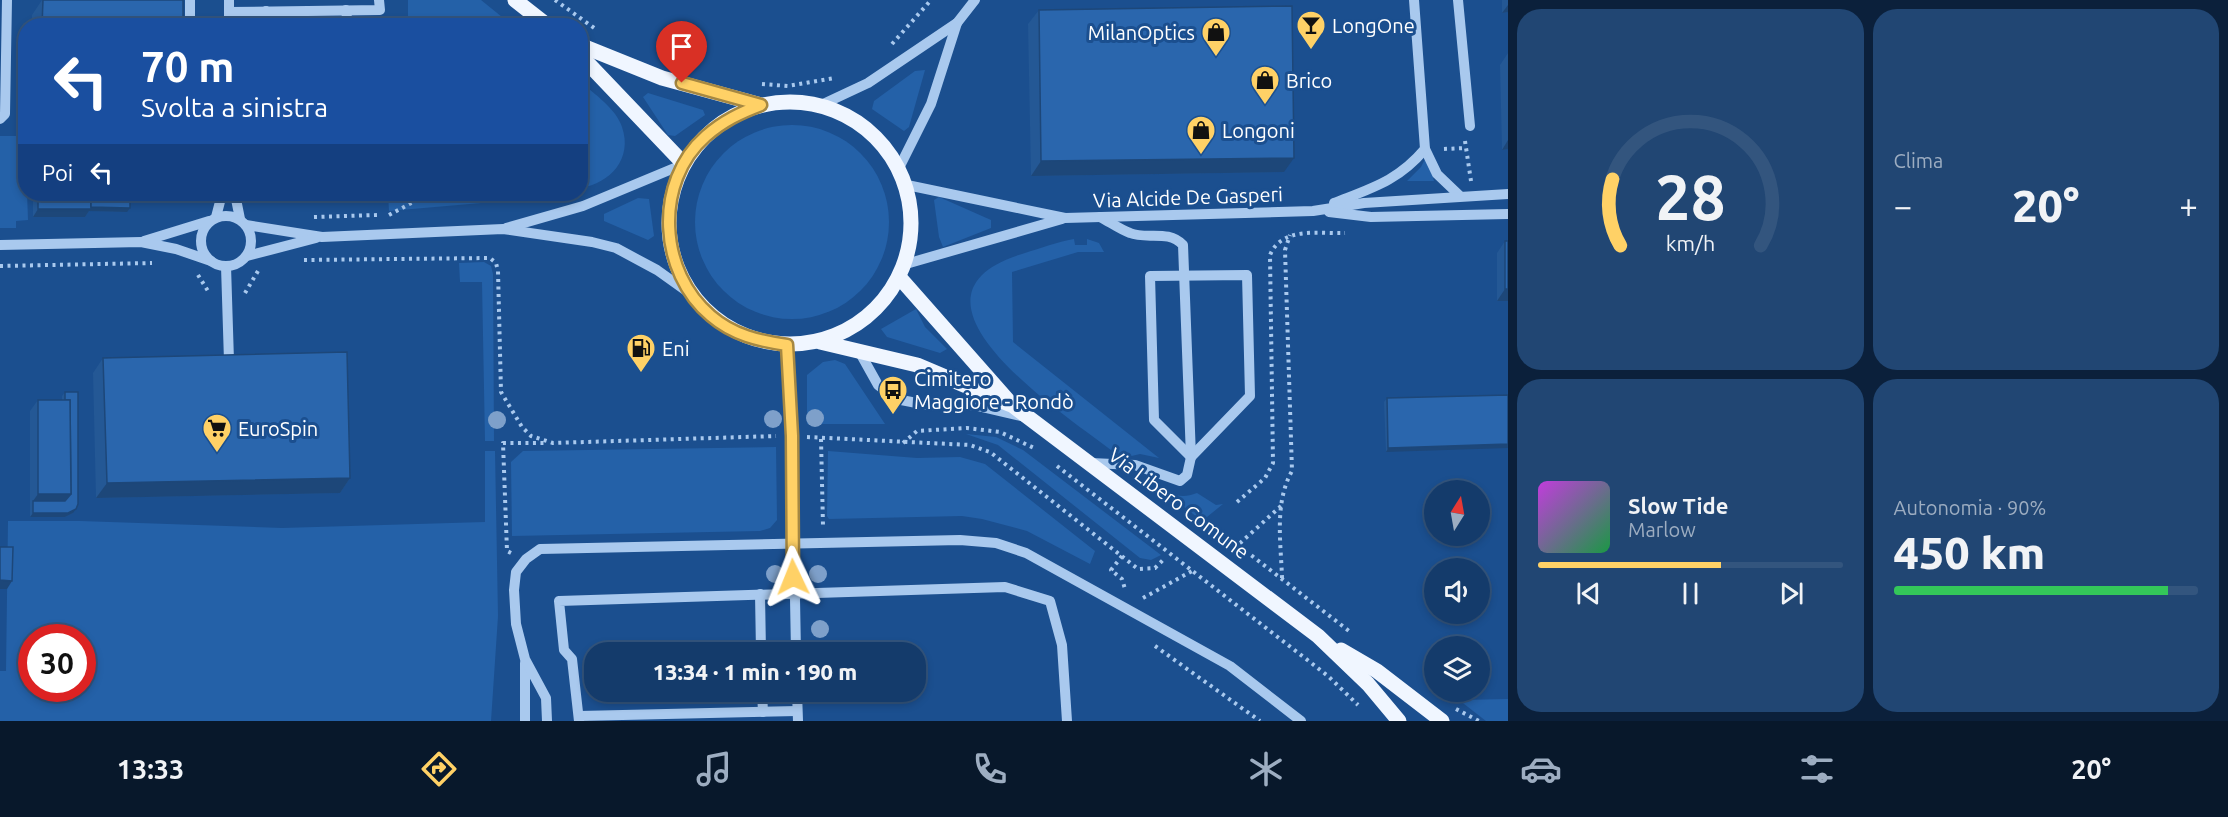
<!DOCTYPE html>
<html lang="it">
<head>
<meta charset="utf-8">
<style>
	:root { --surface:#143b6b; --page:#214673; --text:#f1f3f6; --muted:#9dadc1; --line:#33557e; --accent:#ffd166 }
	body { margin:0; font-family:Ubuntu,sans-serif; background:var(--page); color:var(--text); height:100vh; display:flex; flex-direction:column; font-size:22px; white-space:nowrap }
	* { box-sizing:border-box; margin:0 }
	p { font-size:20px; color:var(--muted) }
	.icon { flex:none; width:33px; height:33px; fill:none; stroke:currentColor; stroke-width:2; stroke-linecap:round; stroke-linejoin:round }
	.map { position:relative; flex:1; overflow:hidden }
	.sheet { display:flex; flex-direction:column; gap:9px; padding:9px; background:#0b203b; width:720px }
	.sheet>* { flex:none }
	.hud { position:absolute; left:18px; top:18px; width:570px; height:183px; border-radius:24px; box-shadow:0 3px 9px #0003,0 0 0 2px var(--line); background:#1a4fa0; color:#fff; overflow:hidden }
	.needle { width:39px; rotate:11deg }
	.buttons { position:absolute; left:1424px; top:480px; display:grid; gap:12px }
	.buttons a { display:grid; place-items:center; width:66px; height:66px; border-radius:50%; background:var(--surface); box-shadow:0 3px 9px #0003,0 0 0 2px var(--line); font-size:30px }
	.speed { position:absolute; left:18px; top:624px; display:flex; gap:12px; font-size:30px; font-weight:700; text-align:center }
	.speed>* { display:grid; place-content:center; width:78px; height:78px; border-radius:50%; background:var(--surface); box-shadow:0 3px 9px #0003,0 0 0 2px var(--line); line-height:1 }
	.speed .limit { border:9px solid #d22; background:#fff; color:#111 }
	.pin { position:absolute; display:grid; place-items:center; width:51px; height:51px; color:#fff; margin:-62px -26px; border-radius:50% 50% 50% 0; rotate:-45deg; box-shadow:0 0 6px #0007 }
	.pin .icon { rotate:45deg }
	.me { position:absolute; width:66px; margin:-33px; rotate:358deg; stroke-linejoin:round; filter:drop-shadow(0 0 4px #0008) }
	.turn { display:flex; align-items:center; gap:21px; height:126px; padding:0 24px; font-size:27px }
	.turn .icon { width:78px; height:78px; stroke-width:2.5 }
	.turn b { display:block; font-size:42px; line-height:51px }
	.then { display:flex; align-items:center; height:57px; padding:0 24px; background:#0003; gap:12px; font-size:22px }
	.big { font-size:45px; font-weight:800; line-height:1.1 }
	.sheet .tile { flex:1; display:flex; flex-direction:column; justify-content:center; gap:9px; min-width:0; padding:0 21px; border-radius:24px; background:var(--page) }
	.sheet .dial { align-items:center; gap:0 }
	.dial svg { height:156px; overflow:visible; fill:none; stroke:var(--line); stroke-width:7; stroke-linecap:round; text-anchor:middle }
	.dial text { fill:var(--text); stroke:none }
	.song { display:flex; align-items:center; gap:18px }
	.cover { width:72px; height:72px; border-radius:9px; background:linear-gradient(135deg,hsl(290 70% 55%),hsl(140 70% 35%)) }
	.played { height:6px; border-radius:3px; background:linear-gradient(90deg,var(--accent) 60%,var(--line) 60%) }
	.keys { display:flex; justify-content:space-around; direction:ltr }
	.heat { display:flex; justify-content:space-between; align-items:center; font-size:33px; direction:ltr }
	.charge { height:9px; border-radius:4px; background:linear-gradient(90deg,#34c759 90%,var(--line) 0) }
	.sheet .tiles { flex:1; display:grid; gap:9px; grid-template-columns:repeat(2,1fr) }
	.trip { position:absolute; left:584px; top:642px; width:342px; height:60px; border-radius:24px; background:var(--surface); box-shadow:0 3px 9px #0003,0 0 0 2px var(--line); font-weight:800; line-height:60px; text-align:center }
	.menu { display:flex; height:96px; justify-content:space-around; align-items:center; background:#08182b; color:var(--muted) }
	.menu .icon { width:42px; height:42px }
	.menu .on { color:var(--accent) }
	.menu b { font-size:27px; color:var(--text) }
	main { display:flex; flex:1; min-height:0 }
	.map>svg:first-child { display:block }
</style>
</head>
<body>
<main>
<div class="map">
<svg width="1508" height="721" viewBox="0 0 1508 721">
	<rect width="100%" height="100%" fill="#1b4f8f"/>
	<g fill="#2461a8" fill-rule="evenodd">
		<path d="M408,0H481L512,25H408Z"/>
		<path d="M925,70L909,127L904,131L872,109L874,101L915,71Z"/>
		<path d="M580,82C594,93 617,110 622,127C633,159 610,183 581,188Z"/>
		<path d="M648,93L703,110L705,115L675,136L668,135L643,97Z"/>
		<circle cx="792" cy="222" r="97"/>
		<path d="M0,136H25L28,220L16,221V228H0Z"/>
		<path d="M1425,159L1428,160L1434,181H1407L1421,167Z"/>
		<path d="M388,194H554L526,199L389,211Z"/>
		<path d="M939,197L991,220V228L943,247L939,237L934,200Z"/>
		<path d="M638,198L649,199L654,236L648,240L604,221V214Z"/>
		<path d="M1074,239L1075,245H1087V239L1099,243L1104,252H1078L1012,272L1013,342L1159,458L1140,454L1123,458L1119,456C1069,417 878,296 1025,253C1041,248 1057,242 1074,239Z"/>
		<path d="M484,262L491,266L493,274L494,441H485L482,282H460L459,263Z"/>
		<path d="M916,309L925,327L947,349L940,353L887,337L881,329Z"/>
		<path d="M835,360L845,364L885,424H807V375L823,362Z"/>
		<path d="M966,434L996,437L1023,450L1161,555L1151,560L1140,558L998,445Z"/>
		<path d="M776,447L777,520L770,528L760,531L512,536L511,462L523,451Z"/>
		<path d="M485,451H495L498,616L491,721H0V671H6L8,521H80L282,528L485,522ZM32,638H82V688H32Z"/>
		<path d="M828,451L917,458L960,457L985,464L1095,551L1090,564L1027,531L982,519L962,516L829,519L827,516Z"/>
		<path d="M1153,480C1169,492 1177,501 1197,493L1216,505L1223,504L1202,521L1151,481Z"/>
		<path d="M1508,699V721H1486L1459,700Z"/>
	</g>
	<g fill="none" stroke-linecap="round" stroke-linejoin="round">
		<g stroke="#a9c9ee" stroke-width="4" stroke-dasharray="3 4.5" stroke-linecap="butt">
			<path d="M555,0L597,30"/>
			<path d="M892,44L931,0"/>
			<path d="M762,84L788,86L835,78"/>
			<path d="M580,137V139"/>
			<path d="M1465,141L1471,181"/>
			<path d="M1444,149L1466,148"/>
			<path d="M389,215L428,194"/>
			<path d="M314,217L378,215"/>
			<path d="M304,260L490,258L496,263L498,271L501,392L522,427L531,436L553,443L776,436"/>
			<path d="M0,266L152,263"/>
			<path d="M198,275L208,291"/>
			<path d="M245,293L258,271"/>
			<path d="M807,437L970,445L990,452L1138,569L1155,568L1165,558"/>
			<path d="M821,439L823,526"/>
			<path d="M903,443L917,431L967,428L1000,432L1034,448"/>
			<path d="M1057,466L1328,676L1358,705"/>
			<path d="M1237,502L1265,478L1273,463L1270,255C1282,226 1319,234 1345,233"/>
			<path d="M1281,506L1238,545L1349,631"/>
			<path d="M511,553L507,551L503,443H547"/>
			<path d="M1122,556L1111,570L1122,579L1125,589"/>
			<path d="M1282,578C1281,543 1274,503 1292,471L1285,250L1290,235"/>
			<path d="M1143,598L1192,571"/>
			<path d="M1155,646L1260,721"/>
			<path d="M1456,709L1479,721"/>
		</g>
		<g stroke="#a9c9ee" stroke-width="10">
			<path d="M190,0V26"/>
			<path d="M229,0V26"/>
			<path d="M1414,0L1425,149L1437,174L1459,195"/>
			<path d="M1458,0L1470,126"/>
			<path d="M346,10L348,26"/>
			<path d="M266,11V26"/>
			<path d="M229,12L380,10L379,0"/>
			<path d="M821,105L868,83L957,23L975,0"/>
			<path d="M0,119L5,114L7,0"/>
			<path d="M899,168L931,104L957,23"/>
			<path d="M907,185L1065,218L1313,211L1364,203L1508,194"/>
			<path d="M235,194L240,219"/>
			<path d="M1334,203C1372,188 1398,181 1425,149"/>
			<path d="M1329,212L1371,217L1508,214"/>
			<circle cx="226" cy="241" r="25"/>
			<path d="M216,217L222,194"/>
			<path d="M246,225L322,237L503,229L592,242L616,248L657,270L692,295"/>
			<path d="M506,228L583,206L684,164"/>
			<path d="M144,241L209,221"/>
			<path d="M0,245L141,242L176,249L211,261"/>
			<path d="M247,256L316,238"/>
			<path d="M906,264L1062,219"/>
			<path d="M226,266L229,361"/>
			<path d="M1247,275L1250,396L1191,457L1154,420L1150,276Z"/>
			<path d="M787,345L792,436L796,652"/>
			<path d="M859,351L878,385L896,399L932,406L973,405L1025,417"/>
			<path d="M1091,463L1135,465L1180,481L1187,475L1191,457L1183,245C1168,229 1147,240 1130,233C1119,229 1110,222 1100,217"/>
			<path d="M760,594L761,652"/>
			<path d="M762,692L763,712"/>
			<path d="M797,692L798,721"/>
			<path d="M579,716L797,711"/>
			<path d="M525,721V663"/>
			<path d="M547,721L546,698L525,659L516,624L514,590L516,572L526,559L540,549L960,540L996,543L1026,553L1230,666L1301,721"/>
			<path d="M579,721L572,659L564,650L559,601L1005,587L1050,601L1062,645L1067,721"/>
		</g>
		<g stroke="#f0f6ff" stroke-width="15">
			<path d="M515,0L548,26"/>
			<path d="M580,45L662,78L761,105"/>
			<path d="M580,55L684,164"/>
			<circle cx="790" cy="223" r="121"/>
			<path d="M900,278L1012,405L1318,636L1368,684L1399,721"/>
			<path d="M820,342L917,365L1009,404"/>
			<path d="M1341,650L1377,671L1442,721"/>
		</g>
	</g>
	<g fill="#7ea0ca">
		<circle cx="815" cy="418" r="9"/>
		<circle cx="773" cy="419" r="9"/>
		<circle cx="497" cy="420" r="9"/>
		<circle cx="775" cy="574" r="9"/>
		<circle cx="818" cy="574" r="9"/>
		<circle cx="820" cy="629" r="9"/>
	</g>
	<g fill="#245895">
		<path d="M42,0L183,26H32V15Z"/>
		<path d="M1502,0H1508V12L1502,13Z"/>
		<path d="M1039,10L1284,172L1031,176L1028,24Z"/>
		<path d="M1508,53V149L1502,150L1500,65Z"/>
		<path d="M33,194H123L127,212L89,211L85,217H33Z"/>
		<path d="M1505,241L1508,301H1497V253Z"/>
		<path d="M103,358L350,478L340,493L96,498L93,373Z"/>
		<path d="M65,392L73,513L65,517H30V411L38,400H62V396Z"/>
		<path d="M1508,395L1386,452L1384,402L1387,398Z"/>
	</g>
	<g fill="#1d4779">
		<path d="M1508,5V12L1502,13Z"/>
		<path d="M1508,140V149L1502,150Z"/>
		<path d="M1294,158L1284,172L1031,176L1041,161Z"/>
		<path d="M88,207L130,208L127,212L89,211L85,217H33L38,209Z"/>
		<path d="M1505,289H1508V301H1497Z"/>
		<path d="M1508,444V448L1386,452L1388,448Z"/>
		<path d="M350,478L340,493L96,498L107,483Z"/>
		<path d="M38,494H71L63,505L33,501Z"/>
		<path d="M76,509L73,513L65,517H30L33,513Z"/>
		<path d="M0,580L12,581L7,589H0Z"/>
	</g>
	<g fill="#2a66ad" stroke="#1d4779" stroke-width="1.5">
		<path d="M43,0H183V26H42Z"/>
		<path d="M1292,6L1294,158L1041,161L1039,10Z"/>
		<rect x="38" y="194" width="53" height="15"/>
		<path d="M91,194H123V195L130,196V208L91,207Z"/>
		<rect x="1505" y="241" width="3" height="48"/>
		<path d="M347,352L350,478L107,483L103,358Z"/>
		<path d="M65,392H78V504L76,509L68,513H33V501H65L71,494L70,400H65Z"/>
		<path d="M1508,395V444L1388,448L1387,398Z"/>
		<path d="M38,400H70L71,494H38Z"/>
		<path d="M0,547H13L12,581L0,580Z"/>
	</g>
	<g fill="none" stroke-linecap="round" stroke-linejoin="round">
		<g stroke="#a68842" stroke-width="15">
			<path id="route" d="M682,83L761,105C740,113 723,121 706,136C653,182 659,273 711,316C733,335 759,341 787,345L792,436L793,577"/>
		</g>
		<use href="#route" stroke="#ffd166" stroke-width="10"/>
	</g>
	<defs>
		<g id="bar-pin" transform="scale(1.5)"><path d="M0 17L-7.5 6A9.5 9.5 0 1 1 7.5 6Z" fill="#ffd166" stroke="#1b4f8f"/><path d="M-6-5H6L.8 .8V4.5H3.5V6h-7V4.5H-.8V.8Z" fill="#111"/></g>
		<g id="shop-pin" transform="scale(1.5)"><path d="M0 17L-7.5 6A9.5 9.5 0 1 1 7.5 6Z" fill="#ffd166" stroke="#1b4f8f"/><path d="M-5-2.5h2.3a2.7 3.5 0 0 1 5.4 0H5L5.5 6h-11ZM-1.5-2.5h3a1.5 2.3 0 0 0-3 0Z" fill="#111"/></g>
		<g id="fuel-pin" transform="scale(1.5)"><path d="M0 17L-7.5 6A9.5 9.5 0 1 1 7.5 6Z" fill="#ffd166" stroke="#1b4f8f"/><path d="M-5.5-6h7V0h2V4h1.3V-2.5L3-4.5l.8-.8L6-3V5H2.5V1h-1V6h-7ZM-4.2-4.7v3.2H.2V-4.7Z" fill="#111"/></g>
		<g id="bus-pin" transform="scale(1.5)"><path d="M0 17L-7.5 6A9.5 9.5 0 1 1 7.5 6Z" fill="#ffd166" stroke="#1b4f8f"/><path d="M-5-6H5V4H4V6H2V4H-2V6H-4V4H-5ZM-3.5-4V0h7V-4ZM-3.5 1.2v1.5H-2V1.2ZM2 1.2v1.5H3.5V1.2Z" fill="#111"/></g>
		<g id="supermarket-pin" transform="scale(1.5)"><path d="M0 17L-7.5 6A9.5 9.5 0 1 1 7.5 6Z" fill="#ffd166" stroke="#1b4f8f"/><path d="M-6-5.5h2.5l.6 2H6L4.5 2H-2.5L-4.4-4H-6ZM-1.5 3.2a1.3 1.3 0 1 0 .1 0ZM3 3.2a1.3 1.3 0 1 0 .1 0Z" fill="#111"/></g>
	</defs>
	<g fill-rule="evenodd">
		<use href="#bar-pin" x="1311" y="25"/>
		<use href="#shop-pin" x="1216" y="32"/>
		<use href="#shop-pin" x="1265" y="80"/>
		<use href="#shop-pin" x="1201" y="130"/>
		<use href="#fuel-pin" x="641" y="348"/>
		<use href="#bus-pin" x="893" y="390"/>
		<use href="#supermarket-pin" x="217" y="428"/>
	</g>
	<g text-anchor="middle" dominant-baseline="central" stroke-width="6" stroke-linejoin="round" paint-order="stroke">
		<g font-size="20" fill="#fff" stroke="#1b4f8f" text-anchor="start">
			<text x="1332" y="25">LongOne</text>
			<text x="1195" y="32" text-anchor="end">MilanOptics</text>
			<text x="1286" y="80">Brico</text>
			<text x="1222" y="130">Longoni</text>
			<text x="662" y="348">Eni</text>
			<text x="914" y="378">Cimitero<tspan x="914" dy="23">Maggiore - Rondò</tspan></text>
			<text x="238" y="428">EuroSpin</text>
		</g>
		<g font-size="20" fill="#fff" stroke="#1b4f8f">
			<text transform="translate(1188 197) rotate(-2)">Via Alcide De Gasperi</text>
			<text transform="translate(1179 503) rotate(37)">Via Libero Comune</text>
		</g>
	</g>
</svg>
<div class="buttons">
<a><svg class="needle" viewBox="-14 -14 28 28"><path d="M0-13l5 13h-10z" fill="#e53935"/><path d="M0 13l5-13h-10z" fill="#9dadc1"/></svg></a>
<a><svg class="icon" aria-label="sound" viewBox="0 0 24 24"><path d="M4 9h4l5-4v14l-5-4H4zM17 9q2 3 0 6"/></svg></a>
<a><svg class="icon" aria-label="layers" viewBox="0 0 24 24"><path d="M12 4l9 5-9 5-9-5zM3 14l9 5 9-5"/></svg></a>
</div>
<div class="speed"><div class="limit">30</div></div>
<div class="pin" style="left:682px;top:83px;background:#d93025"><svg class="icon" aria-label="arrive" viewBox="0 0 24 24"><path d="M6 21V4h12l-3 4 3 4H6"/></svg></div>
<svg class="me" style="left:793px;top:577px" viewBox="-20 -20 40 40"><path d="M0-17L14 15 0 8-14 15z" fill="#ffd166" stroke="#fff" stroke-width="4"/></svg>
<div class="trip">13:34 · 1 min · 190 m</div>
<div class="hud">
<div class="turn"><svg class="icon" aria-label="left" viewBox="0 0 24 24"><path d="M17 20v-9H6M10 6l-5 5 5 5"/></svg><div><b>70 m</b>Svolta a sinistra</div></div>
<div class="then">Poi<svg class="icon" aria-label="left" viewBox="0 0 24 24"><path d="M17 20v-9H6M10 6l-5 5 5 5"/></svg></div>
</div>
</div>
<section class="sheet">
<div class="tiles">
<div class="tile dial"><svg viewBox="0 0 100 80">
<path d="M14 69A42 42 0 1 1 86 69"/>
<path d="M14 69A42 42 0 0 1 10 35" stroke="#ffd166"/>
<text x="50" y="56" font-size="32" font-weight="700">28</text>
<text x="50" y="72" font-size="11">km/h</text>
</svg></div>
<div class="tile"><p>Clima</p>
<div class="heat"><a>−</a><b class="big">20°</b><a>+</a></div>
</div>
<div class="tile">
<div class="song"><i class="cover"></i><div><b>Slow Tide</b><p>Marlow</p></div></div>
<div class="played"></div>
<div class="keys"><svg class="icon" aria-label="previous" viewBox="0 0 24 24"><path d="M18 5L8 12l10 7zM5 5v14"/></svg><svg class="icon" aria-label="pause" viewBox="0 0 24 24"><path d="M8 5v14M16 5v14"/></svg><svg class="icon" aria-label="next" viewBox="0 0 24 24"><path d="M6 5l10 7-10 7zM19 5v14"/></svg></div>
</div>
<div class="tile"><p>Autonomia · 90%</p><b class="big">450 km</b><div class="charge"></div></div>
</div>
</section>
</main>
<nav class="menu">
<b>13:33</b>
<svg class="icon on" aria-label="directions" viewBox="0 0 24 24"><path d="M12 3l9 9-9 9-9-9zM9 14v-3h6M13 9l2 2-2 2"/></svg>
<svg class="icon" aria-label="music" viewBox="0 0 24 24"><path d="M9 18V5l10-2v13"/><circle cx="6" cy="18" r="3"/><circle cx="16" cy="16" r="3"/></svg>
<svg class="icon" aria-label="phone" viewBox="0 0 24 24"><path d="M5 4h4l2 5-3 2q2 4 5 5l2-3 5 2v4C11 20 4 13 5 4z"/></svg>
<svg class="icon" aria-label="climate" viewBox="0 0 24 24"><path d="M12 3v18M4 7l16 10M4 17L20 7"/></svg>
<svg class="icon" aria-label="car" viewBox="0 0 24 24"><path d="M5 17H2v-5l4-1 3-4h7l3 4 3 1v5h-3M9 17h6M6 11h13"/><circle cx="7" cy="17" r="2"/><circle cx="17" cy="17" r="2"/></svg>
<svg class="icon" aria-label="filters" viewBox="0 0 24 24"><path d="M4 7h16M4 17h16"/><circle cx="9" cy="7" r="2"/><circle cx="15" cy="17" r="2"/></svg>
<b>20°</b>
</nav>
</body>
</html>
